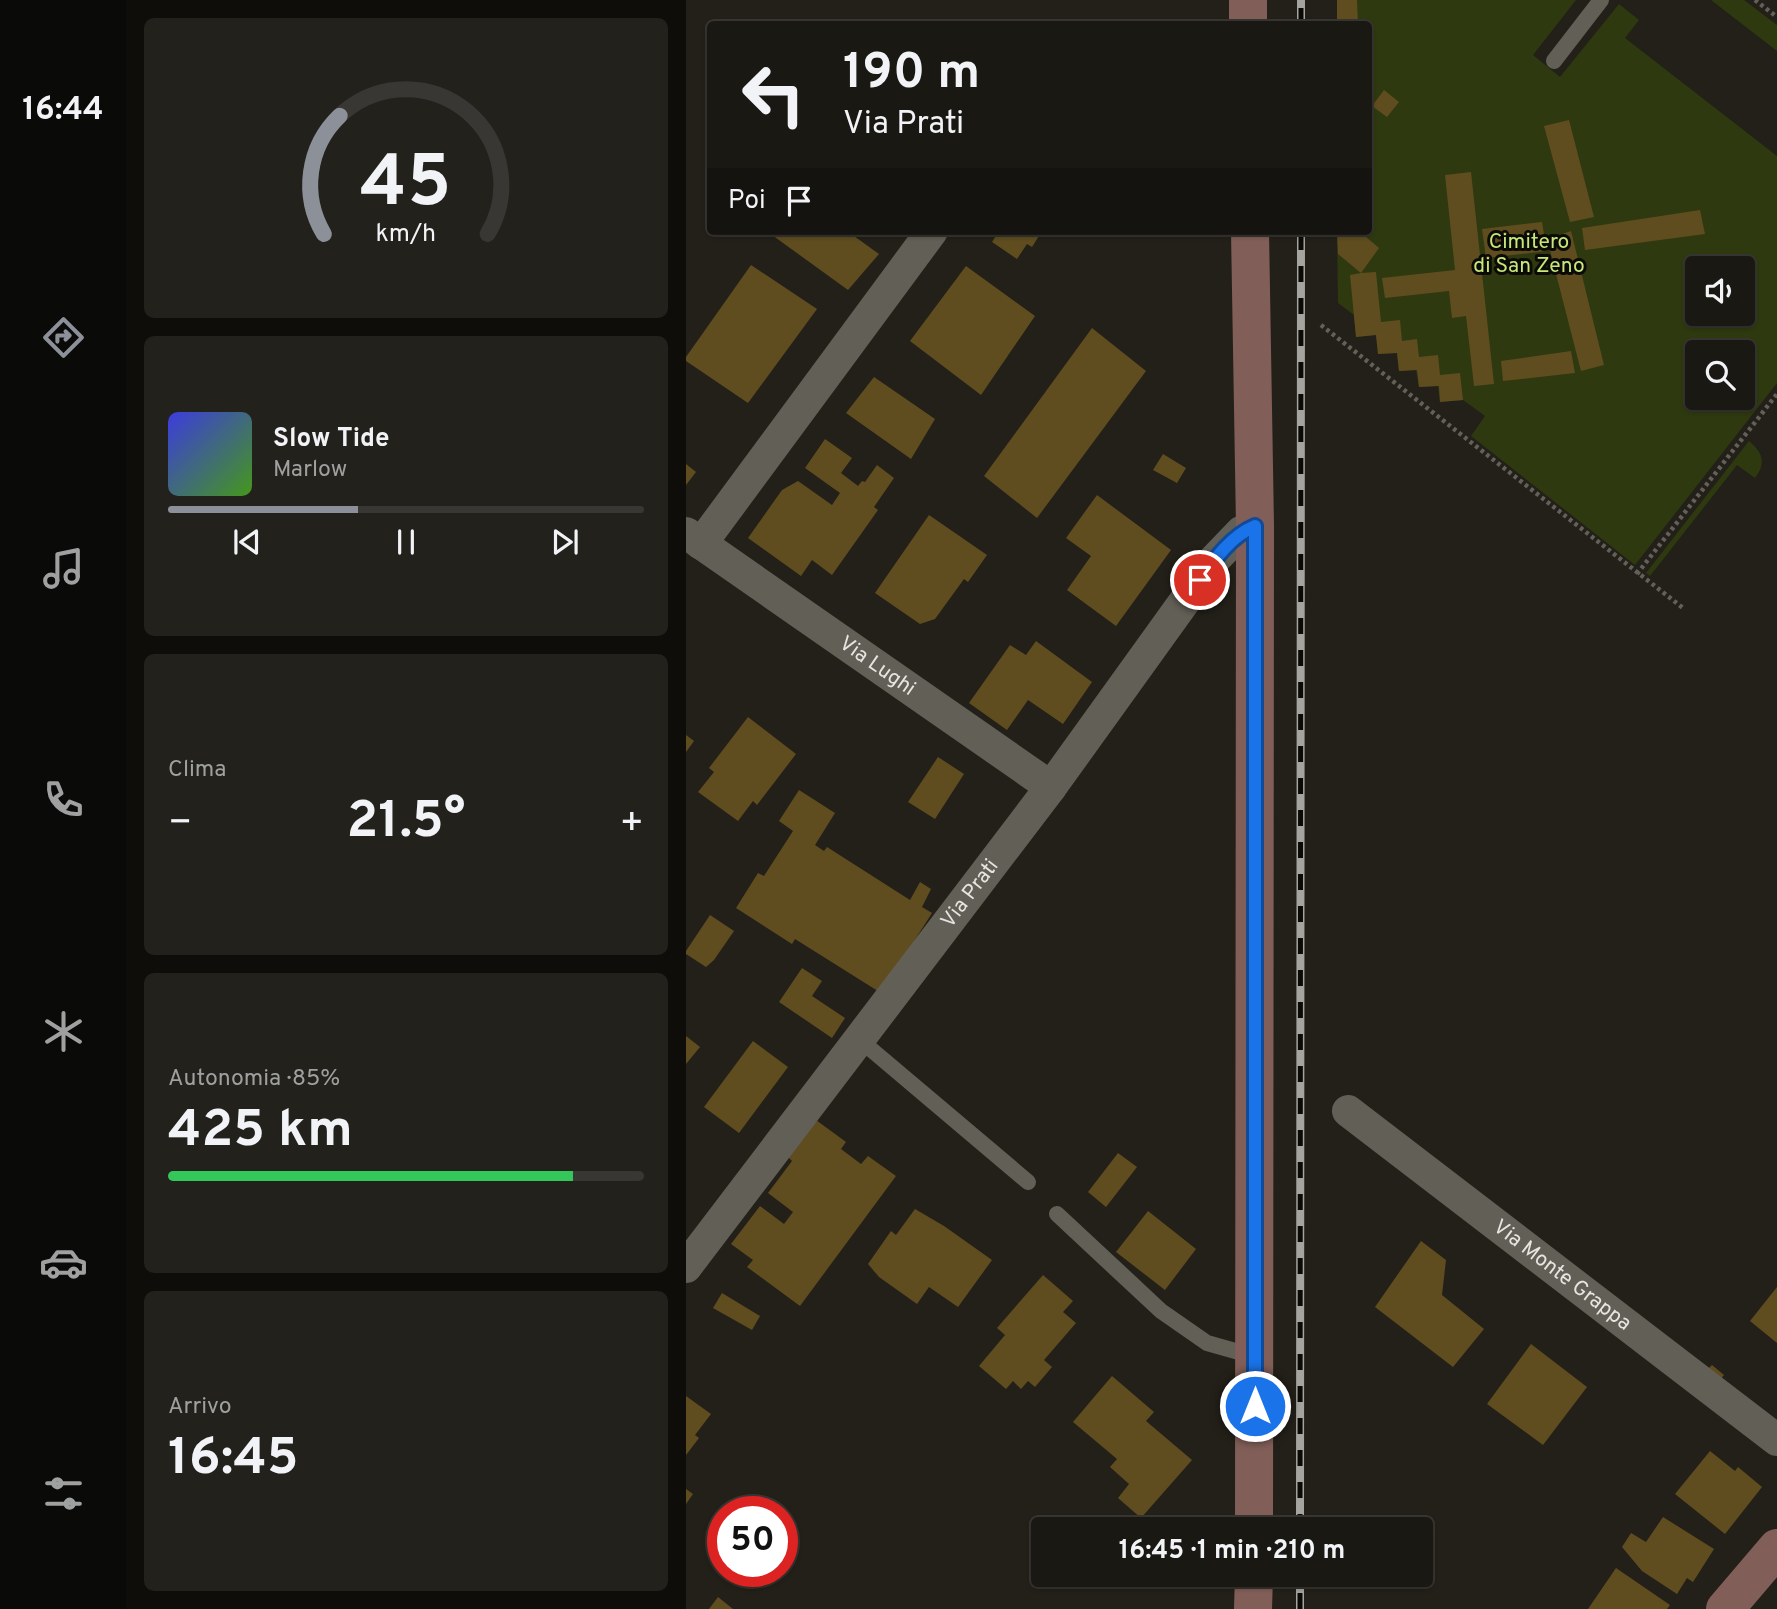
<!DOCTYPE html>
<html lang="it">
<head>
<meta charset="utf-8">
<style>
	:root { --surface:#1a1813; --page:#23211c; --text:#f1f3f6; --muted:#9fa0a0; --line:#383733; --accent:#8c9099 }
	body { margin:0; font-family:Overpass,sans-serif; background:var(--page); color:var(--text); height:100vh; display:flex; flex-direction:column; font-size:26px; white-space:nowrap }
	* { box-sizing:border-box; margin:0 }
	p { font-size:23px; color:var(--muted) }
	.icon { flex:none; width:38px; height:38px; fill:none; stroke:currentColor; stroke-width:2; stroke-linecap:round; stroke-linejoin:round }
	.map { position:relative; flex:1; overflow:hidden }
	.details { display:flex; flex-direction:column; gap:18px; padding:18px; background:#0e0d0a; width:560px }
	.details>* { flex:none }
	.hud { position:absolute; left:21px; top:21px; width:665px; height:214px; border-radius:7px; box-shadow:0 2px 5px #0004,0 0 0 2px var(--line); background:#1a1813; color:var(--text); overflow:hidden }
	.controls { position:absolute; left:999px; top:256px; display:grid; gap:14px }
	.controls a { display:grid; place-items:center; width:70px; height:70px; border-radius:7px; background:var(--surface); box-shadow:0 2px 5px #0004,0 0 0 2px var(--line); font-size:35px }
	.speed { position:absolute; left:21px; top:1496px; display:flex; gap:14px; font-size:35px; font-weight:700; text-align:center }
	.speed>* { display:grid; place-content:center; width:91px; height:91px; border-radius:50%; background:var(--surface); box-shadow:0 2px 5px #0004,0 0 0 2px var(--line); line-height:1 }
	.speed .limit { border:10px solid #d22; background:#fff; color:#111 }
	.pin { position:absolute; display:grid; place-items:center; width:60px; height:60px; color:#fff; margin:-30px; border:4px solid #fff; border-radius:50%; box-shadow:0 2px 7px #0007 }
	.me { position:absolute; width:77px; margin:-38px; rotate:0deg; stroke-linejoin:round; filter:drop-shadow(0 0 5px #0008) }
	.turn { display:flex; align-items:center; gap:24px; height:147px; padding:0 21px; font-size:32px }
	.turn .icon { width:91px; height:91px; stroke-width:2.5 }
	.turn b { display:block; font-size:49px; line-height:60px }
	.then { display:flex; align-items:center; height:66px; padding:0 21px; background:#0003; gap:14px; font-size:26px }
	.big { font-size:52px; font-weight:700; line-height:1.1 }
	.details .tile { flex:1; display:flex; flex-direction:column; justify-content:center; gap:10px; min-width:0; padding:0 24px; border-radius:10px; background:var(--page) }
	.details .dial { align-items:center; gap:0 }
	.dial svg { height:182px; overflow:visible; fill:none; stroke:var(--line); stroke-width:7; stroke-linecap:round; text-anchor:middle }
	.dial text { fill:var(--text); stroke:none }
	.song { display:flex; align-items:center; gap:21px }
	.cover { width:84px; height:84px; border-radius:10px; background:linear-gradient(135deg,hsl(240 70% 55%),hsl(100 70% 35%)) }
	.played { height:7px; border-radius:4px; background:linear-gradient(90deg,var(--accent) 40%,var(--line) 40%) }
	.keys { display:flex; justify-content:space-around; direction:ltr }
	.heat { display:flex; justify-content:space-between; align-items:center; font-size:38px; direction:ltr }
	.charge { height:10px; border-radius:5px; background:linear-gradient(90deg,#34c759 85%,var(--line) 0) }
	.trip { position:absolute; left:345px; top:1517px; width:402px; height:70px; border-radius:7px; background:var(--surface); box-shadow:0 2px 5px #0004,0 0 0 2px var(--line); font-weight:700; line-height:70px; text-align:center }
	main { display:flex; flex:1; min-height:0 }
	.dock { display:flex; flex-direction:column; width:126px; justify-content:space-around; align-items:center; background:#0a0a08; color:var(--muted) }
	.dock .icon { width:49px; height:49px }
	.dock .on { color:var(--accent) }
	.dock b { font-size:32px; color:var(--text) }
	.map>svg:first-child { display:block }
</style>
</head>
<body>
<main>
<nav class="dock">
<b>16:44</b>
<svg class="icon on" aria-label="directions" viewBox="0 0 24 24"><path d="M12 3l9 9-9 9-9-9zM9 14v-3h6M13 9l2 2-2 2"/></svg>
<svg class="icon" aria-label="music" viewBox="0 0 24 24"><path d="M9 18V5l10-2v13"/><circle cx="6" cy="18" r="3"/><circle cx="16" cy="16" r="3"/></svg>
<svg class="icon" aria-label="phone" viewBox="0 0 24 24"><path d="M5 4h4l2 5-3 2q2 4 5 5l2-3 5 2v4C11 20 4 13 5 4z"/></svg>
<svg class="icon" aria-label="climate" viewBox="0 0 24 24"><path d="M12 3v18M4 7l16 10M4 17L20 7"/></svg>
<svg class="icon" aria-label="car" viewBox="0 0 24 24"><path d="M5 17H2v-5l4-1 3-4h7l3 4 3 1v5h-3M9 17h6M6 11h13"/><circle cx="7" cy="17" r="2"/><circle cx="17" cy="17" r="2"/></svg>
<svg class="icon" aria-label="filters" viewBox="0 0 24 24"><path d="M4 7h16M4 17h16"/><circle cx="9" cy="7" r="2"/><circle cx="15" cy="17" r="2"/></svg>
</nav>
<section class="details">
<div class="tile dial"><svg viewBox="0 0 100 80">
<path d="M14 69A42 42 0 1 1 86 69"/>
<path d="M14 69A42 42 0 0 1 21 17" stroke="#8c9099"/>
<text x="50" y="56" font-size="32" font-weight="700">45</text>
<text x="50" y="72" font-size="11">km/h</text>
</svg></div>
<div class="tile">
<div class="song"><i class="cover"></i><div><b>Slow Tide</b><p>Marlow</p></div></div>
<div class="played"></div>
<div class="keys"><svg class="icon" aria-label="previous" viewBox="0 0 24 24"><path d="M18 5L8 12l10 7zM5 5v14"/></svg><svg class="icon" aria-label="pause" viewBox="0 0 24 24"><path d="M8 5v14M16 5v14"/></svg><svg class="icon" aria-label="next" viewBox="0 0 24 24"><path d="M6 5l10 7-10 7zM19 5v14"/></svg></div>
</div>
<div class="tile"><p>Clima</p>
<div class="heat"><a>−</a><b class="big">21.5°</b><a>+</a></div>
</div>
<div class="tile"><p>Autonomia · 85%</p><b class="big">425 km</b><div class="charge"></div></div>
<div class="tile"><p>Arrivo</p><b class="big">16:45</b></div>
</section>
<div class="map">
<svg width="1091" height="1609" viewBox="0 0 1091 1609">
	<rect width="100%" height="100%" fill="#232019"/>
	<g fill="#2e390f" fill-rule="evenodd">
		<path d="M651,0H890L847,55L874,77L933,4L953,20L939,38L1091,156V383L949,565L785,436L799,416L777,400L754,402L752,386L733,387L730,370L713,371L711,353L692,354L690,335L670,337L668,315L652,303L651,231H682V24H651ZM1012,268H1057V313H1012ZM1012,352H1057V397H1012Z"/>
		<path d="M1025,0H1058L1091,25V51Z"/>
		<path d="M1063,441C1076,452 1081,462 1069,478L1051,465L964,576L960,573Z"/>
	</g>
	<g fill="#5f4d1f">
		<path d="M651,0H671L672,24H651Z"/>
		<path d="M698,90L713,102L701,117L686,106Z"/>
		<path d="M883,120L908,217L884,222L858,126Z"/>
		<path d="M785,172L808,384L788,386L780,316L766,318L763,291L699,298L696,278L769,270L759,175Z"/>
		<path d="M1014,210L1019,234L899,250L896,228Z"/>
		<path d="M856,222L861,251L800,258L796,229Z"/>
		<path d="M89,231H161L193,254L162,290L86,235Z"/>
		<path d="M313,231H356L346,247L341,244L331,259L306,242Z"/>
		<path d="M651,231H673L693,248L675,273L690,272L695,322L714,320L716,341L731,339L733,357L752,355L754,375L774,373L777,400L754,402L753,386L733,387L731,370L713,371L711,353L692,354L690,335L670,337L664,275L675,273L652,254Z"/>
		<path d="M885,231L918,365L895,371L861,239Z"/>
		<path d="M65,265L131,309L62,403L0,361V357Z"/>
		<path d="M280,266L349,316L295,395L224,341Z"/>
		<path d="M406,328L460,371L351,518L298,476Z"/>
		<path d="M885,351L889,373L817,381L815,361Z"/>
		<path d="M188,377L249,419L225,459L160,413Z"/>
		<path d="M139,439L166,458L155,473L172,486L176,481L179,482L191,465L208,478L188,507L192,510L146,575L126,560L115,576L62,538L96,490L112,481L146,505L154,493L119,468Z"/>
		<path d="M477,454L500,468L491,483L467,470Z"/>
		<path d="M0,464L10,472L0,485Z"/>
		<path d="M411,495L485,550L430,626L381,590L405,556L380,538Z"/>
		<path d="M243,515L301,555L282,582L278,579L249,619L234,624L189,593Z"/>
		<path d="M350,641L406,682L377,724L342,700L321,730L283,703L324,645L340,655Z"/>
		<path d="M62,717L110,754L71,805L67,801L52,821L12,792L28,772L23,768Z"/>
		<path d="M0,735L8,741L0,752Z"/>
		<path d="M252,757L278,774L249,819L222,802Z"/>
		<path d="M113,790L149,813L129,845L138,851L141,847L224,900L234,882L245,889L236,907L246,913L195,993L109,939L106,944L50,908L72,873L78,876L107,831L93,821Z"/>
		<path d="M24,915L48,931L28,960L20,967L0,954V951Z"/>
		<path d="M116,968L136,981L126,996L159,1018L146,1038L93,1002Z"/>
		<path d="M0,1036L14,1047L0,1064Z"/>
		<path d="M67,1041L102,1067L53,1133L18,1107Z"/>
		<path d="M130,1120L160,1142L155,1149L175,1164L182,1156L210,1176L114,1306L61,1267L67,1260L45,1244L74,1206L98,1224L107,1212L82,1193L106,1161L102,1157Z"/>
		<path d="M432,1153L451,1167L420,1207L402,1192Z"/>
		<path d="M229,1209L258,1226L306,1260L272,1307L243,1287L231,1304L193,1277L182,1264L205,1231L210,1235Z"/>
		<path d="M462,1211L510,1249L479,1290L430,1252Z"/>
		<path d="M735,1241L760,1260L756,1295L798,1329L767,1367L689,1307Z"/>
		<path d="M357,1275L387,1301L377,1312L390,1323L358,1360L366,1367L349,1387L342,1381L335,1389L327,1381L320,1389L293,1366L319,1335L311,1328Z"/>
		<path d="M1091,1287V1343L1064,1321Z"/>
		<path d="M36,1293L74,1316L66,1330L27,1308Z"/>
		<path d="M845,1344L901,1387L857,1445L801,1404Z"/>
		<path d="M1026,1365L1038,1375L1027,1389L1014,1377Z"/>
		<path d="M426,1376L468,1412L460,1421L506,1460L455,1518L432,1498L443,1484L424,1467L431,1459L387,1422Z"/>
		<path d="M0,1396L25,1414L9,1435L13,1438L0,1455Z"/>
		<path d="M1024,1451L1049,1471L1052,1467L1076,1487L1039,1534L989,1494Z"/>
		<path d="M0,1489L7,1494L0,1504Z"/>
		<path d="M977,1517L1028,1549L1007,1582L1001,1578L991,1594L956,1571L936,1547L945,1533L960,1542Z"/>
		<path d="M930,1568L984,1605L981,1609H902Z"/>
		<path d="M32,1597L47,1609H23Z"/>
	</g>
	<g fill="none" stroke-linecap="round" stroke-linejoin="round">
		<g stroke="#63605a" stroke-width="4.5" stroke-dasharray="3.5 3.5" stroke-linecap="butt">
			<path d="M1069,0L1091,17"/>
			<path d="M635,325L997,608"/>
			<path d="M951,574L1091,394"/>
		</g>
		<g stroke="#625f56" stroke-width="16">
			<path d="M868,61L915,0"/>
			<path d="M174,1040L342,1182"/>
			<path d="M371,1214L475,1311L521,1343L567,1356"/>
		</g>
		<g stroke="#625f56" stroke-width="32">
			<path id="s1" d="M0,533L365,787"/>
			<path d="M15,544L246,231"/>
			<path id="s2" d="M662,1111L1091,1440"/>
			<path id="s3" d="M0,1267L365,787L529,559L555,532L569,526"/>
		</g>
		<g stroke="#825e58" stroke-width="38">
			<path d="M562,0V24"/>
			<path d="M564,231L569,526L568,1530"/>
			<path d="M567,1609L568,1575"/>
			<path d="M1039,1609L1091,1548"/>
		</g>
		<g stroke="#a6a49e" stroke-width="8">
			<g id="rail">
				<path d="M615,24V0"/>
				<path d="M614,1530L615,231"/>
				<path d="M614,1609V1575"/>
			</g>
		</g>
		<use href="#rail" stroke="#0b0a07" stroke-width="5" stroke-dasharray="16" stroke-linecap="butt"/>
	</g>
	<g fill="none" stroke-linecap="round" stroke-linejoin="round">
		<g stroke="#114b97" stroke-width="18">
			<path id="route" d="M514,580C529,559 545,536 569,526V1406"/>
		</g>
		<use href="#route" stroke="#1a73e8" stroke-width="12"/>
	</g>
	<g text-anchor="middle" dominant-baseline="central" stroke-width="6" stroke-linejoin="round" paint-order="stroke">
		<g font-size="21" fill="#c7e879" stroke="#0b0a07">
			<text x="843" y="242">Cimitero<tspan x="843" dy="24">di San Zeno</tspan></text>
		</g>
		<g font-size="21" fill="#e7e5e0" stroke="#0b0a07">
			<text stroke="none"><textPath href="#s1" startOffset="233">Via Lughi</textPath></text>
			<text stroke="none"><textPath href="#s3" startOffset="469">Via Prati</textPath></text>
			<text stroke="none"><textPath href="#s2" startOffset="270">Via Monte Grappa</textPath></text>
		</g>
	</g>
</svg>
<div class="controls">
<a><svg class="icon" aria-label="sound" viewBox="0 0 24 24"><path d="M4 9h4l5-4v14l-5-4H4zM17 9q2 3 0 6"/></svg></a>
<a><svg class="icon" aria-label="search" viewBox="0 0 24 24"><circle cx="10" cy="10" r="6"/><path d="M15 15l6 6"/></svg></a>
</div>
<div class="speed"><div class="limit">50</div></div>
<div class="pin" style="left:514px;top:580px;background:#d93025"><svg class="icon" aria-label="arrive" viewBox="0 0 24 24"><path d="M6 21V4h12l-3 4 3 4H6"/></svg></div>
<svg class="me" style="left:569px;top:1406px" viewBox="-20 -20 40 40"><circle r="17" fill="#1a73e8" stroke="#fff" stroke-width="3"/><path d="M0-11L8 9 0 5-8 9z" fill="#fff"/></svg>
<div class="trip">16:45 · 1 min · 210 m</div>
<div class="hud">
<div class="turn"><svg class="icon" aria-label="left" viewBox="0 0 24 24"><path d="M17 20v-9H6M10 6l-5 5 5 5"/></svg><div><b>190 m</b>Via Prati</div></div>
<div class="then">Poi<svg class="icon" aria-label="arrive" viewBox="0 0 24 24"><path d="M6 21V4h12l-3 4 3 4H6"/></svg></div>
</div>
</div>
</main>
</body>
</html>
